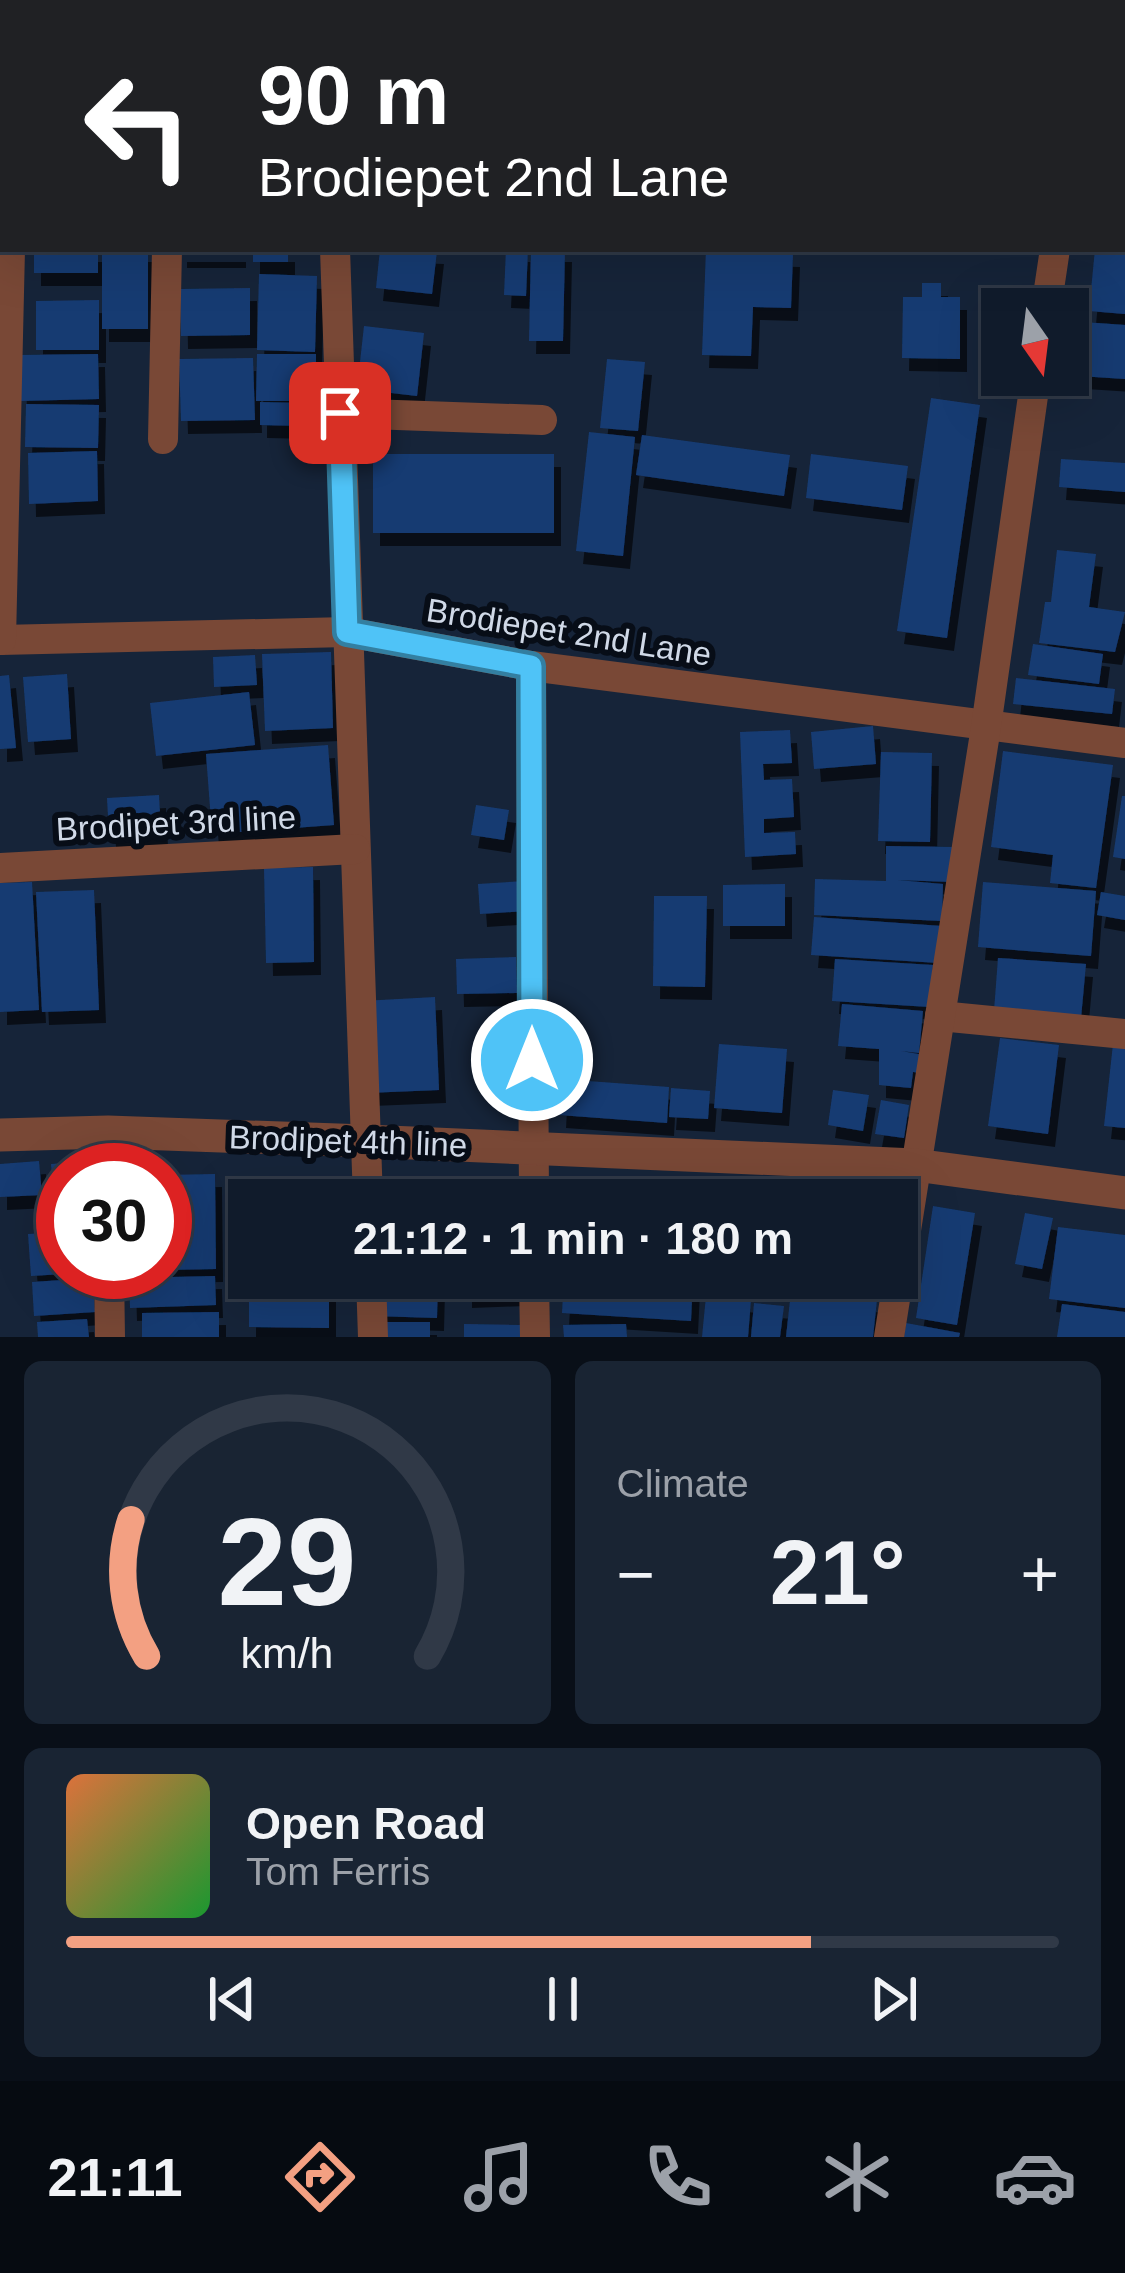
<!DOCTYPE html>
<html lang="en">
<head>
<meta charset="utf-8">
<style>
	:root { --surface:#101b2b; --page:#192433; --text:#f1f3f6; --muted:#9ca1a9; --line:#303947; --accent:#f3a082 }
	body { margin:0; font-family:Arial,sans-serif; background:var(--page); color:var(--text); height:100vh; display:flex; flex-direction:column; font-size:45px; white-space:nowrap }
	* { box-sizing:border-box; margin:0 }
	p { font-size:39px; color:var(--muted) }
	.icon { flex:none; width:66px; height:66px; fill:none; stroke:currentColor; stroke-width:2; stroke-linecap:round; stroke-linejoin:round }
	.map { position:relative; height:1337px; overflow:hidden }
	.details { display:flex; flex-direction:column; gap:24px; padding:24px; background:#090f18; flex:1 }
	.details>* { flex:none }
	.guide { position:absolute; left:0px; top:0px; width:1125px; height:252px; box-shadow:0 12px 48px #0002,0 0 0 3px var(--line); background:#202124; color:#fff; overflow:hidden }
	.needle { width:78px; rotate:166deg }
	.tools { position:absolute; left:981px; top:288px; display:grid; gap:24px }
	.tools a { display:grid; place-items:center; width:108px; height:108px; border-radius:0px; background:var(--surface); box-shadow:0 12px 48px #0002,0 0 0 3px var(--line); font-size:60px }
	.speed { position:absolute; left:36px; top:1143px; display:flex; gap:24px; font-size:60px; font-weight:700; text-align:center }
	.speed>* { display:grid; place-content:center; width:156px; height:156px; border-radius:50%; background:var(--surface); box-shadow:0 12px 48px #0002,0 0 0 3px var(--line); line-height:1 }
	.speed .limit { border:18px solid #d22; background:#fff; color:#111 }
	.pin { position:absolute; display:grid; place-items:center; width:102px; height:102px; color:#fff; margin:-51px; border-radius:24px; box-shadow:0 6px 18px #0006 }
	.me { position:absolute; width:132px; margin:-66px; rotate:0deg; stroke-linejoin:round; filter:drop-shadow(0 0 9px #0008) }
	.turn { display:flex; align-items:center; gap:42px; height:252px; padding:0 60px; font-size:54px }
	.turn .icon { width:156px; height:156px; stroke-width:2.5 }
	.turn b { display:block; font-size:84px; line-height:102px }
	.big { font-size:90px; font-weight:700; line-height:1.1 }
	.details .widget { flex:1; display:flex; flex-direction:column; justify-content:center; gap:18px; min-width:0; padding:0 42px; border-radius:18px; background:var(--page) }
	.details .dial { align-items:center; gap:0 }
	.dial svg { height:312px; overflow:visible; fill:none; stroke:var(--line); stroke-width:7; stroke-linecap:round; text-anchor:middle }
	.dial text { fill:var(--text); stroke:none }
	.song { display:flex; align-items:center; gap:36px }
	.cover { width:144px; height:144px; border-radius:18px; background:linear-gradient(135deg,hsl(20 70% 55%),hsl(130 70% 35%)) }
	.played { height:12px; border-radius:6px; background:linear-gradient(90deg,var(--accent) 75%,var(--line) 75%) }
	.keys { display:flex; justify-content:space-around; direction:ltr }
	.heat { display:flex; justify-content:space-between; align-items:center; font-size:66px; direction:ltr }
	.details .tiles { flex:1; display:grid; gap:24px; grid-template-columns:1fr 1fr }
	.widget:last-child { grid-column:span 2 }
	.trip { position:absolute; left:228px; top:1179px; width:690px; height:120px; border-radius:0px; background:var(--surface); box-shadow:0 12px 48px #0002,0 0 0 3px var(--line); font-weight:700; line-height:120px; text-align:center }
	.dock { display:flex; height:192px; justify-content:space-around; align-items:center; background:#060b11; color:var(--muted) }
	.dock .icon { width:84px; height:84px }
	.dock .on { color:var(--accent) }
	.dock b { font-size:54px; color:var(--text) }
	.map>svg:first-child { display:block }
</style>
</head>
<body>
<div class="map">
<svg width="1125" height="1337" viewBox="0 0 1125 1337">
	<defs>
		<filter id="shadow"><feDropShadow dx="7" dy="13" stdDeviation="0" flood-color="#0009"/></filter>
	</defs>
	<rect width="100%" height="100%" fill="#162439"/>
	<g fill="#163b72" filter="url(#shadow)">
		<rect x="34" y="249" width="64" height="24"/>
		<rect x="102" y="249" width="46" height="80"/>
		<rect x="180" y="249" width="59" height="6"/>
		<rect x="253" y="249" width="35" height="13"/>
		<path d="M380,249L437,251L432,294L376,288Z"/>
		<path d="M506,249H528L526,296L504,295Z"/>
		<path d="M531,249H565L563,341H529Z"/>
		<path d="M706,249H755V253L793,254L791,308L753,307L751,356L702,355Z"/>
		<path d="M1095,249H1125V314L1089,311Z"/>
		<path d="M259,274L317,276L315,352L257,350Z"/>
		<path d="M922,283H941V297H960V359L902,358L903,297H922Z"/>
		<path d="M250,288V335L181,336L180,289Z"/>
		<path d="M99,300V350H36V301Z"/>
		<path d="M1083,322L1125,325V379L1079,376Z"/>
		<path d="M364,326L424,333L417,396L357,389Z"/>
		<path d="M98,354L99,399L20,401L19,355Z"/>
		<path d="M257,354H316V401H256Z"/>
		<path d="M253,358L255,420L181,421L179,359Z"/>
		<path d="M607,359L645,362L638,431L600,428Z"/>
		<path d="M931,398L980,405L947,638L897,631Z"/>
		<path d="M260,402L303,403V426L260,425Z"/>
		<path d="M26,404L99,405L98,448L25,447Z"/>
		<path d="M589,432L635,437L623,556L576,551Z"/>
		<path d="M642,435L790,455L784,496L636,475Z"/>
		<path d="M97,451L98,501L29,504L28,453Z"/>
		<rect x="373" y="454" width="181" height="79"/>
		<path d="M811,454L908,466L902,510L806,498Z"/>
		<path d="M1061,459L1125,463V492L1059,487Z"/>
		<path d="M1057,550L1096,554L1089,607L1125,612L1115,652L1039,643L1045,602H1051Z"/>
		<path d="M1033,644L1103,654L1099,684L1028,675Z"/>
		<path d="M331,652L333,728L265,731L262,654Z"/>
		<path d="M255,655L257,685L214,687L213,657Z"/>
		<path d="M67,674L71,739L28,742L23,677Z"/>
		<path d="M9,675L16,748L0,749V676Z"/>
		<path d="M1016,678L1115,689L1112,714L1013,704Z"/>
		<path d="M249,692L255,745L156,756L150,703Z"/>
		<path d="M873,726L876,764L814,769L811,732Z"/>
		<path d="M790,730L792,763L763,764L764,780L792,779L794,817L764,819V833L795,832L796,854L745,857L740,732Z"/>
		<path d="M328,745L334,825L212,834L206,754Z"/>
		<path d="M1003,751L1113,765L1096,888L1050,883L1053,855L991,847Z"/>
		<path d="M881,752L932,753L930,842L878,841Z"/>
		<path d="M159,795L161,833L109,835L107,798Z"/>
		<path d="M1122,796H1125V859L1113,857Z"/>
		<path d="M476,805L509,810L504,840L471,835Z"/>
		<path d="M886,846L953,847L952,882L897,880L943,884L942,921L814,915L815,879L886,881Z"/>
		<path d="M313,867L314,962L266,963L264,868Z"/>
		<path d="M525,881L527,911L480,914L478,884Z"/>
		<path d="M32,882L39,1010L0,1012V883Z"/>
		<path d="M983,882L1096,891L1091,956L978,947Z"/>
		<path d="M785,884V926H723V885Z"/>
		<path d="M94,890L99,1010L42,1012L36,892Z"/>
		<path d="M1101,892L1125,896V920L1097,915Z"/>
		<path d="M654,896H707L705,987L653,986Z"/>
		<path d="M814,917L942,926L939,963L811,955Z"/>
		<path d="M516,957L517,993L457,994L456,959Z"/>
		<path d="M998,958L1086,964L1081,1018L994,1011Z"/>
		<path d="M835,959L933,965L930,1007L832,1001Z"/>
		<path d="M435,997L439,1090L366,1093L362,1001Z"/>
		<path d="M842,1004L923,1011L919,1053L901,1051L924,1055L922,1073L913,1072L911,1088L879,1085V1049L838,1046Z"/>
		<path d="M1000,1038L1059,1045L1048,1134L988,1126Z"/>
		<path d="M719,1044L787,1049L782,1113L714,1108Z"/>
		<path d="M1113,1044L1125,1045V1128L1104,1126Z"/>
		<path d="M561,1079L669,1087L667,1123L559,1115Z"/>
		<path d="M671,1088L710,1091L708,1119L669,1117Z"/>
		<path d="M833,1090L869,1095L863,1131L828,1125Z"/>
		<path d="M881,1100L909,1105L904,1138L875,1134Z"/>
		<path d="M39,1161L42,1195L0,1197V1164Z"/>
		<path d="M92,1161L93,1170H63V1215H55L51,1164Z"/>
		<path d="M215,1174L216,1269L165,1270V1175Z"/>
		<path d="M416,1178L417,1200H380L379,1180Z"/>
		<path d="M517,1187V1200H451L450,1188Z"/>
		<path d="M294,1194V1200H249V1275H240L237,1197Z"/>
		<path d="M646,1194L704,1196V1200H646Z"/>
		<path d="M820,1194L850,1197V1200H819Z"/>
		<path d="M933,1206L975,1213L957,1325L916,1318Z"/>
		<path d="M1025,1213L1053,1218L1042,1269L1015,1264Z"/>
		<path d="M1058,1227L1125,1235V1308L1049,1299Z"/>
		<path d="M63,1232V1274L31,1276L28,1234Z"/>
		<path d="M215,1276L216,1305L130,1308L129,1278Z"/>
		<path d="M93,1278L95,1312L34,1316L32,1282Z"/>
		<path d="M375,1278H438L437,1318L374,1316Z"/>
		<path d="M465,1278H519V1293L465,1295Z"/>
		<path d="M564,1278H693L691,1321L562,1313Z"/>
		<path d="M699,1278H744L743,1289L698,1285Z"/>
		<path d="M753,1278H797L796,1285L753,1281Z"/>
		<path d="M249,1284H329V1328L249,1327Z"/>
		<path d="M791,1291L877,1300L873,1337H786Z"/>
		<path d="M706,1296L751,1300L748,1337H702Z"/>
		<path d="M754,1303L784,1306L780,1337H751Z"/>
		<path d="M1062,1304L1125,1312V1337H1057Z"/>
		<path d="M219,1312V1337H142V1313Z"/>
		<path d="M87,1319L89,1337H38L37,1322Z"/>
		<rect x="375" y="1322" width="55" height="15"/>
		<path d="M906,1323L960,1333L959,1337H904Z"/>
		<path d="M464,1324L521,1325V1337H464Z"/>
		<path d="M626,1324L627,1337H564L563,1325Z"/>
	</g>
	<g fill="none" stroke-linecap="round" stroke-linejoin="round">
		<g stroke="#794836" stroke-width="30">
			<path d="M1080,3V0"/>
			<path d="M1122,11H1125"/>
			<path d="M0,170H3"/>
			<path d="M1122,176L1125,177"/>
			<path d="M335,249L368,1200"/>
			<path d="M1046,309L1055,249"/>
			<path d="M340,413L542,420"/>
			<path d="M163,439L167,249"/>
			<path d="M0,640L347,632L531,666L1125,743"/>
			<path d="M1,640L10,249"/>
			<path d="M531,666L534,1200"/>
			<path d="M0,868L355,849"/>
			<path d="M940,1016L1125,1034"/>
			<path d="M108,1132V1170"/>
			<path d="M109,1272L110,1337"/>
			<path d="M371,1278L373,1337"/>
			<path d="M534,1278L535,1337"/>
			<path d="M889,1337L986,727L1036,375"/>
		</g>
		<path stroke="#794836" stroke-width="33" d="M0,1135L108,1132L366,1141L915,1165L1125,1193"/>
		<g stroke="#95a0b0" stroke-width="14">
			<g id="rail">
				<path d="M0,101H3"/>
				<path d="M1122,102H1125"/>
				<path d="M0,126H3"/>
				<path d="M1122,126H1125"/>
			</g>
		</g>
		<use href="#rail" stroke="#070d17" stroke-width="9" stroke-dasharray="27" stroke-linecap="butt"/>
	</g>
	<g fill="none" stroke-linecap="round" stroke-linejoin="round">
		<g stroke="#337fa1" stroke-width="30">
			<path id="route" d="M340,413L347,632L531,666L532,1060"/>
		</g>
		<use href="#route" stroke="#4fc3f7" stroke-width="21"/>
	</g>
	<g text-anchor="middle" dominant-baseline="central" stroke-width="12" stroke-linejoin="round" paint-order="stroke">
		<g font-size="33" fill="#d0d9e7" stroke="#070d17">
			<text transform="translate(569 632) rotate(9)">Brodiepet 2nd Lane</text>
			<text transform="translate(176 823) rotate(-3)">Brodipet 3rd line</text>
			<text transform="translate(348 1141) rotate(2)">Brodipet 4th line</text>
		</g>
	</g>
</svg>
<div class="tools">
<a><svg class="needle" viewBox="-14 -14 28 28"><path d="M0-13l5 13h-10z" fill="#e53935"/><path d="M0 13l5-13h-10z" fill="#9ca1a9"/></svg></a>
</div>
<div class="speed"><div class="limit">30</div></div>
<div class="pin" style="left:340px;top:413px;background:#d93025"><svg class="icon" aria-label="arrive" viewBox="0 0 24 24"><path d="M6 21V4h12l-3 4 3 4H6"/></svg></div>
<svg class="me" style="left:532px;top:1060px" viewBox="-20 -20 40 40"><circle r="17" fill="#4fc3f7" stroke="#fff" stroke-width="3"/><path d="M0-11L8 9 0 5-8 9z" fill="#fff"/></svg>
<div class="trip">21:12 · 1 min · 180 m</div>
<div class="guide">
<div class="turn"><svg class="icon" aria-label="left" viewBox="0 0 24 24"><path d="M17 20v-9H6M10 6l-5 5 5 5"/></svg><div><b>90 m</b>Brodiepet 2nd Lane</div></div>
</div>
</div>
<section class="details">
<div class="tiles">
<div class="widget dial"><svg viewBox="0 0 100 80">
<path d="M14 69A42 42 0 1 1 86 69"/>
<path d="M14 69A42 42 0 0 1 10 34" stroke="#f3a082"/>
<text x="50" y="56" font-size="32" font-weight="700">29</text>
<text x="50" y="72" font-size="11">km/h</text>
</svg></div>
<div class="widget"><p>Climate</p>
<div class="heat"><a>−</a><b class="big">21°</b><a>+</a></div>
</div>
<div class="widget">
<div class="song"><i class="cover"></i><div><b>Open Road</b><p>Tom Ferris</p></div></div>
<div class="played"></div>
<div class="keys"><svg class="icon" aria-label="previous" viewBox="0 0 24 24"><path d="M18 5L8 12l10 7zM5 5v14"/></svg><svg class="icon" aria-label="pause" viewBox="0 0 24 24"><path d="M8 5v14M16 5v14"/></svg><svg class="icon" aria-label="next" viewBox="0 0 24 24"><path d="M6 5l10 7-10 7zM19 5v14"/></svg></div>
</div>
</div>
</section>
<nav class="dock">
<b>21:11</b>
<svg class="icon on" aria-label="directions" viewBox="0 0 24 24"><path d="M12 3l9 9-9 9-9-9zM9 14v-3h6M13 9l2 2-2 2"/></svg>
<svg class="icon" aria-label="music" viewBox="0 0 24 24"><path d="M9 18V5l10-2v13"/><circle cx="6" cy="18" r="3"/><circle cx="16" cy="16" r="3"/></svg>
<svg class="icon" aria-label="phone" viewBox="0 0 24 24"><path d="M5 4h4l2 5-3 2q2 4 5 5l2-3 5 2v4C11 20 4 13 5 4z"/></svg>
<svg class="icon" aria-label="climate" viewBox="0 0 24 24"><path d="M12 3v18M4 7l16 10M4 17L20 7"/></svg>
<svg class="icon" aria-label="car" viewBox="0 0 24 24"><path d="M5 17H2v-5l4-1 3-4h7l3 4 3 1v5h-3M9 17h6M6 11h13"/><circle cx="7" cy="17" r="2"/><circle cx="17" cy="17" r="2"/></svg>
</nav>
</body>
</html>
